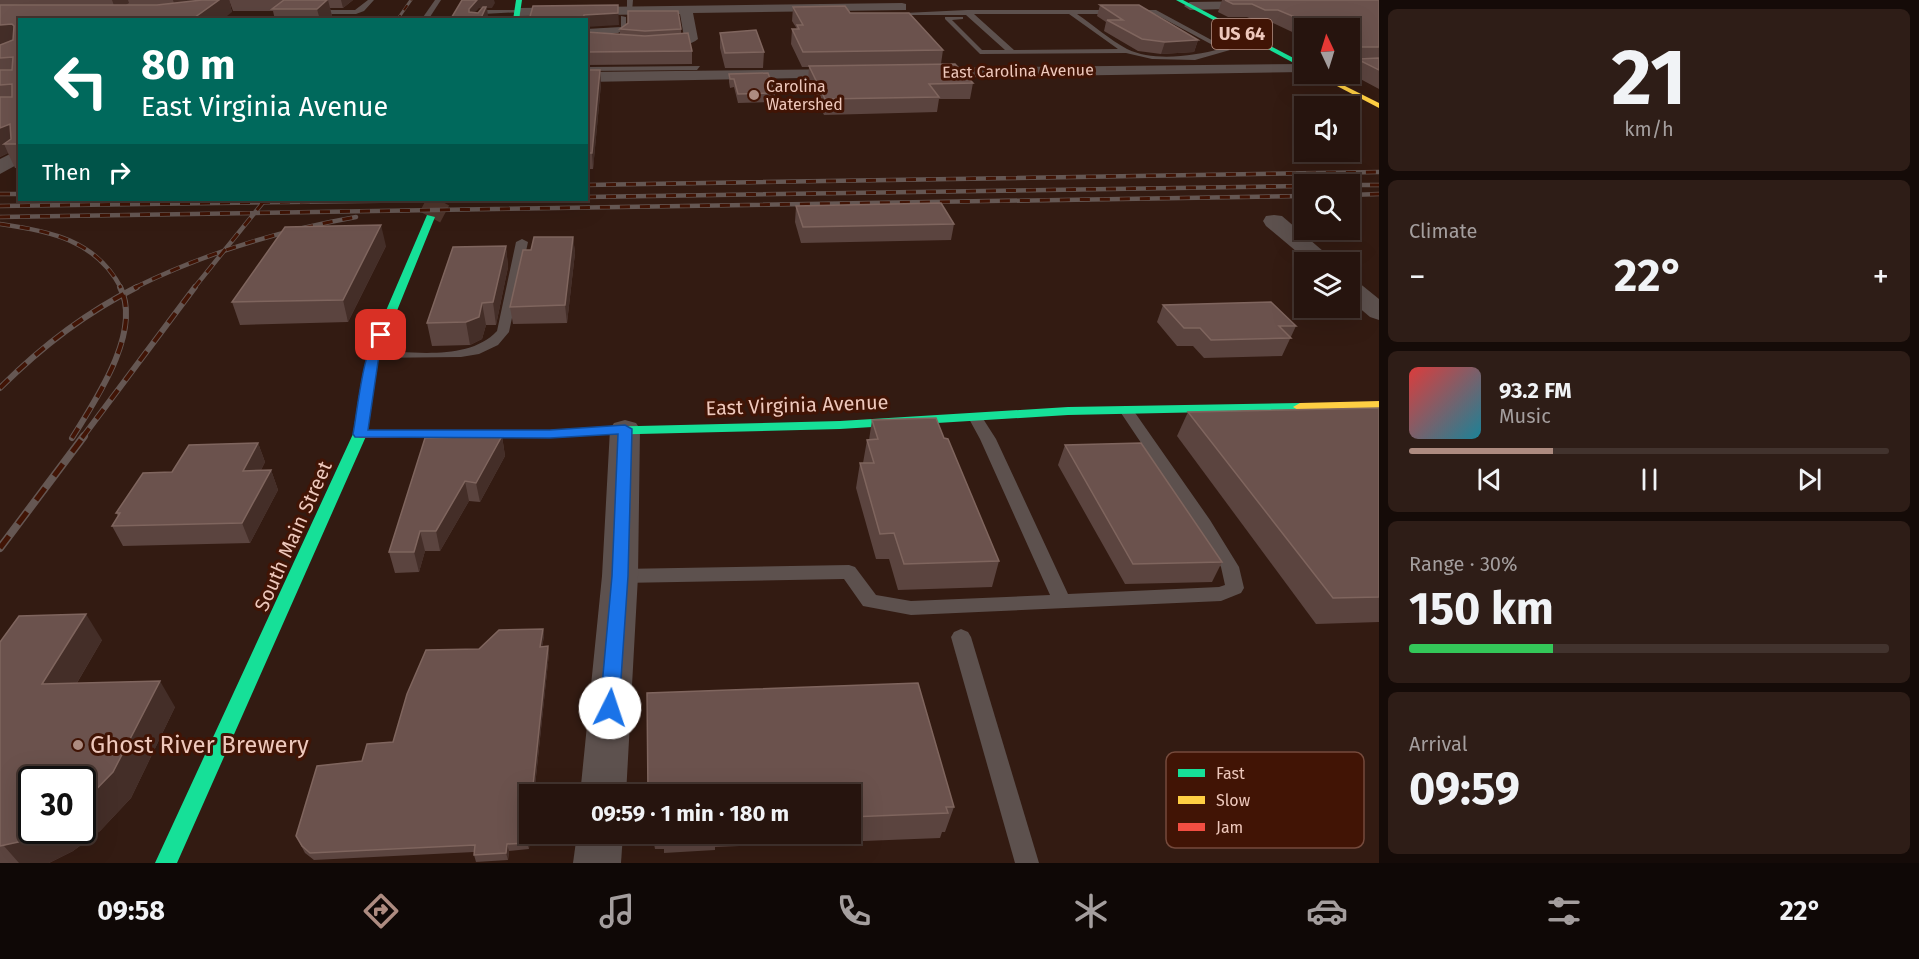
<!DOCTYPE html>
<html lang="en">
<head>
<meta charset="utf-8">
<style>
	:root { --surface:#26140e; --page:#2e1d17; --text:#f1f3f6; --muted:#a49e9e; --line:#42332e; --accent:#ad8b80 }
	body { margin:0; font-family:"Fira Sans",sans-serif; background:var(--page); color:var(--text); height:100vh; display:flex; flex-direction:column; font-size:22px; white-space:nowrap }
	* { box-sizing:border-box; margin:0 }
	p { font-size:20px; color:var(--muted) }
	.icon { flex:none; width:33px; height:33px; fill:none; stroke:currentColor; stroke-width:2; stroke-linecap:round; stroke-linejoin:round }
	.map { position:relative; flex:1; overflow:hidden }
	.panel { display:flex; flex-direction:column; gap:9px; padding:9px; background:#150b08; width:540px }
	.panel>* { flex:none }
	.guide { position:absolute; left:18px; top:18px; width:570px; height:183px; border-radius:0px; box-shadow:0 6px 24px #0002,0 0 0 2px var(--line); background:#00695c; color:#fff; overflow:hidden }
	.needle { width:39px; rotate:356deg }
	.fabs { position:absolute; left:1294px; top:18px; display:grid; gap:12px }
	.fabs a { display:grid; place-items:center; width:66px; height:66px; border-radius:0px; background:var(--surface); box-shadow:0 6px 24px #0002,0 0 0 2px var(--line); font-size:30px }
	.speed { position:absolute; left:18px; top:766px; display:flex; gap:12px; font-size:30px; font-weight:700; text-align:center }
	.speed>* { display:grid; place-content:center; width:78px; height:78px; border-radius:50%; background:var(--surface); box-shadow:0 6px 24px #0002,0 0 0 2px var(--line); line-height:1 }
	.speed .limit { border:3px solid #111; border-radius:9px; background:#fff; color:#111 }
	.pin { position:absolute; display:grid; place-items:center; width:51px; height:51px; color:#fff; margin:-26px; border-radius:12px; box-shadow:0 3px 9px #0006 }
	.me { position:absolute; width:66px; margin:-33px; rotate:4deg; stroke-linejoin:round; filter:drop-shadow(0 0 4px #0008) }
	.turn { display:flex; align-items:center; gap:21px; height:126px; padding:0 24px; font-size:27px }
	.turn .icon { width:78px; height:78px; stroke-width:2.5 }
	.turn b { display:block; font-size:42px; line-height:51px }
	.then { display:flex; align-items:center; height:57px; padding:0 24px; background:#0003; gap:12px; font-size:22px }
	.big { font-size:45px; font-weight:700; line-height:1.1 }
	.panel .tile { flex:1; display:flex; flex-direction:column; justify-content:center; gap:9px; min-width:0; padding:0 21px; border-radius:9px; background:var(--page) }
	.panel .dial { align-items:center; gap:0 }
	.dial b { font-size:78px; line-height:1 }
	.song { display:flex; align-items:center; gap:18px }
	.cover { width:72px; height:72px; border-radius:9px; background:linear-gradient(135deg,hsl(0 70% 55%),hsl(190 70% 35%)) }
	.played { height:6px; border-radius:3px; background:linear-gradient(90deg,var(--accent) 30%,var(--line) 30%) }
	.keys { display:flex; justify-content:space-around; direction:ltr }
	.heat { display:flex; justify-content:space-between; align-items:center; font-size:33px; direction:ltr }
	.charge { height:9px; border-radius:4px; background:linear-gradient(90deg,#34c759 30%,var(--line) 0) }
	.trip { position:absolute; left:519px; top:784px; width:342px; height:60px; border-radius:0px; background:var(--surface); box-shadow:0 6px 24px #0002,0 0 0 2px var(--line); font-weight:700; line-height:60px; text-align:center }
	.menu { display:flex; height:96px; justify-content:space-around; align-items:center; background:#0f0806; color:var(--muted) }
	.menu .icon { width:42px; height:42px }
	.menu .on { color:var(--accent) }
	.menu b { font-size:27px; color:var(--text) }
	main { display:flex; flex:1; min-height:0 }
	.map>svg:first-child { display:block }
</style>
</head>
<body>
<main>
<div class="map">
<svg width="1379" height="863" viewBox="0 0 1379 863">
	<rect width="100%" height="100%" fill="#331b12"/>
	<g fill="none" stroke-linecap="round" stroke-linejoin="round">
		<path stroke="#4f352c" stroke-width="23" stroke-dasharray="23 12" stroke-linecap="butt" d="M430,217L439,200"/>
		<g fill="#5d514e" fill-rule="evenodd">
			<path d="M316,0H323L314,10H355L368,0H374L364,11L356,14H313L307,11Z"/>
			<path d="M435,0H441L428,20H421Z"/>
			<path d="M627,0H633L632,12L627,11Z"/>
			<path d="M481,10H519L522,12L483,14L479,20H472Z"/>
			<path d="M967,10H1156L1230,50L1195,60L1152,59L1126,53L980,54L945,19V17H963V19L952,20L982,50H1005L966,15H907L904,13ZM974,14H1069L1118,49L1014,50ZM1077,14H1155L1220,49C1193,56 1154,62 1127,49C1110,40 1093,25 1077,14Z"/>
			<path d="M621,16L626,17V29L618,33H586V29L621,27Z"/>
			<path d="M700,66L697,70L586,71V67Z"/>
			<path d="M522,239L528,242L509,332L498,345L479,354L461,357L368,358L366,355L368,352L373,351C411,351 468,362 497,331L516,242Z"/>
			<path d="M1126,406L1131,407L1210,520L1239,567L1244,588L1241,593L1221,601L911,615L863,606L844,579L620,583L614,581L611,576L614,571L620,569L849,565L855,567L876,595L911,601L1050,595L980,439L968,417L975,413L980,414L996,439L1068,594L1219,587L1225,585L1221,567L1198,528L1119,410Z"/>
			<path d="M961,629L968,632L971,637L1039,863H1015L951,637L954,632Z"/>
		</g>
		<g fill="#5d514e" fill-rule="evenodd">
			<path d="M1259,1L1263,2V8L1190,10L1184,6L1190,2Z"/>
			<path d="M902,3L906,4V10L693,13L698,39C684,54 608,44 586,42V34L645,39L684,37L680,14L519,16L513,12L519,8Z"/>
			<path d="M1379,63V71L1350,72V64Z"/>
			<path d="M1305,64V72L922,78L914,73L922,68Z"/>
			<path d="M850,69L858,74L855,77L586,82V72Z"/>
			<path d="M20,149V163L0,174V159Z"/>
			<path d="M1274,215L1282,216L1330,257L1333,262H1309L1266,226L1263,221L1266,216Z"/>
			<path d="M1350,280L1358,282L1379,299V320L1370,317L1350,300Z"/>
			<path d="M625,420L636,423L640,429L638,576L626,795H580L602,576L610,429L614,423Z"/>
			<path d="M577,834H623L621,863H573Z"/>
		</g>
		<g fill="#16e098" fill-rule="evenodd">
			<path d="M516,0H522L519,20H513Z"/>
			<path d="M1176,0H1183L1305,64V69Z"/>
			<path d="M427,215L435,217L379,355L367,434L177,863H155L353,434L367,355Z"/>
			<path d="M1300,403L1307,407L1305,410L1068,415L840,429L597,435L590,431L597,427L840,421L1068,407Z"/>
		</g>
		<g fill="#ffcf43" fill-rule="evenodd">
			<path d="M1314,74H1321L1379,103V108Z"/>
			<path d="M1379,401V409L1300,411L1293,407L1300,403Z"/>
		</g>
		<path fill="#f24e42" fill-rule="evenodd" d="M597,427L602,428L604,431L602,434L550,438H360L353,434L360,430H550Z"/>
		<g stroke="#655753" stroke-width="3">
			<path id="rail-far3" d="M397,20L411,0"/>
		</g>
		<g stroke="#655753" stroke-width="4.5">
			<g id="rail-far2">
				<path d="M586,185L1379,172"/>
				<path d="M1350,185H1379"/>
				<path d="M0,194H20"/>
				<path d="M1350,195L1379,194"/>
				<path d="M586,197L1305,186"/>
				<path d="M0,206L437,200"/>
				<path d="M0,217L1305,196"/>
				<path d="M0,224C50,231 96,240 121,288"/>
				<path d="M134,288C205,253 278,231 356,217"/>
				<path d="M194,288L265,200"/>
			</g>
		</g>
		<g stroke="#655753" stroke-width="6">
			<g id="rail-far1">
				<path d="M0,388C41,347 85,313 137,287"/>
				<path d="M72,438C95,401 143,331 120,287"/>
				<path d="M82,438L195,287"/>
			</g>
		</g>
		<g stroke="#655753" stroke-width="8">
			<path id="rail" d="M0,548L84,436"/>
		</g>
		<use href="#rail-far3" stroke="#411405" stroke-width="2" stroke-dasharray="6" stroke-linecap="butt"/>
		<use href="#rail-far2" stroke="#411405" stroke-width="3" stroke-dasharray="10" stroke-linecap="butt"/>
		<use href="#rail-far1" stroke="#411405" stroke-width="4" stroke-dasharray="12" stroke-linecap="butt"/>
		<use href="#rail" stroke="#411405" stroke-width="5" stroke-dasharray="15" stroke-linecap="butt"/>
	</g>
	<g fill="#5b443f">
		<path d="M0,0H229L232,12L20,20V168H15L8,153L0,157Z"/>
		<path d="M229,0H353L343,8H330L332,16L329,20H275L273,11H233Z"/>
		<path d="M1222,0H1379V89L1351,74L1356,62L1350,59V28H1305V38L1273,23H1260L1247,17H1228L1218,12Z"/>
		<path d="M1100,5L1198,40L1194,52L1161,54L1138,51L1104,31L1106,22L1097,16Z"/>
		<path d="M793,7L850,13L943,50L941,64L973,83L970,99H939L937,112L824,115L808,81L809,67H802L791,44L792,29H797L792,21Z"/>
		<path d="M620,29H681V34L692,51V64L586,65V32L620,34Z"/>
		<path d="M720,33L764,52L763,68H725L720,48Z"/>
		<path d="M586,70L601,84L593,169H586Z"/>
		<path d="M729,74L775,93V102L738,103L734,87L730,88L729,82Z"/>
		<path d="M796,206L954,224L951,240L801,243L795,222Z"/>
		<path d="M573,237L575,253L567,323L513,324L510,307L531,250Z"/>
		<path d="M386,246L348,322L240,325L232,302Z"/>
		<path d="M506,246L508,267L496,325H486L482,339L470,345L432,346L427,323Z"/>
		<path d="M1163,305L1296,326L1282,356L1204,358L1193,346H1177L1157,322Z"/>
		<path d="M1379,408V622L1316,624L1177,436L1188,412Z"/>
		<path d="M872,420L999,561L992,587L898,590L889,559H876L856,488L860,463H863L867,440H869Z"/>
		<path d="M502,436L505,456L480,502L469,501L440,551H425L419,572L395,573L389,552Z"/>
		<path d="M258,443L265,462L261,470H271L278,490L250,543L123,546L112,526L118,516L116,513Z"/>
		<path d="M1065,445L1222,562L1212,582L1125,584L1058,465Z"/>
		<path d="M543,629L544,636L542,647L548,646L549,653L530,834L529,849L509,851L508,860L476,862L474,855V852L314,860L305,853L296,836L362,761L393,742Z"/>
		<path d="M102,640L77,683L175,707L131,798L100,831L73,851L49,863H0V642Z"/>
		<path d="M850,795L954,807L945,832H942L940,838L715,847V850L664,853V849H655L654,844H650L649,834H850Z"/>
	</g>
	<g fill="#442e28">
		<path d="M112,0H128L129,3L116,11Z"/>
		<path d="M173,0H229L232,12L222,20H191L176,10Z"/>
		<path d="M327,0H328L332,16L329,20H320L317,9Z"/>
		<path d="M341,0H353L343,8Z"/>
		<path d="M477,0H494L495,3L492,8H487L488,16L486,20H480L486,8H479L470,18L469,9Z"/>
		<path d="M618,5L619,25L586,27V20H583L584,15Z"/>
		<path d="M12,24L20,41L0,45V25Z"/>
		<path d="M1198,40L1194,52L1161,54L1165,42Z"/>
		<path d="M600,70L601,84L593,169L592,153Z"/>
		<path d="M10,124L19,144H4L8,153L0,157V128Z"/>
		<path d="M381,225L386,246L348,322L343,300Z"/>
		<path d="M573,237L575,253L567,323L565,305Z"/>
		<path d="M506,246L508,267L496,325L493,302Z"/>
		<path d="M482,303L486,325L482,339L470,345L466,322Z"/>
		<path d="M502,436L505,456L480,502L476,483Z"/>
		<path d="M258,443L265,462L251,490L243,471Z"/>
		<path d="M271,470L278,490L250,543L242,523Z"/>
		<path d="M465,481L469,501L440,551L436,531Z"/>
		<path d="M420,531L425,551L419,572L414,552Z"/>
		<path d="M86,614L102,640L61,710L42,684Z"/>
		<path d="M543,629L544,636L541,654L540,647Z"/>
		<path d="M548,646L549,653L534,795H532Z"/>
		<path d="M160,681L175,707L131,798L100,831L73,851L49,863H19L4,846L42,831H82V804Z"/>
		<path d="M530,821V834L529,849L527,843Z"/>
		<path d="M507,844L509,851L508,860L506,853Z"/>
	</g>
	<g fill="#6b524d" stroke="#7f655e" stroke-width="1.5">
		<path d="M202,0H219L191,20H20V144H4L11,139L10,124L0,128V97H12V84L0,85V70H12L13,57L0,58V45L13,40L14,26L12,24L0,25V5H157Z"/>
		<path d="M284,0H327L317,9H272Z"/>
		<path d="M462,0H477L469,9V12L478,13L483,7H486L480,20H450Z"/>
		<path d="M1225,0H1379V47H1362L1350,41V28H1321L1278,10H1265L1252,4H1233Z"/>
		<path d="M618,5V13L584,15L583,20H529L533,6Z"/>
		<path d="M1100,5H1139L1198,40L1165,42L1142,39L1107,20H1123Z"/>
		<path d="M845,6L850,13H909L943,50L803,52L792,29H799L797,25H803L793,7Z"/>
		<path d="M628,11H678L681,29L645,31L620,29L628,23Z"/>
		<path d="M756,30L764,52L725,53L720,33Z"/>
		<path d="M586,32L645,36L688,33L692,51L586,52Z"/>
		<path d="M1379,58V70L1357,59Z"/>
		<path d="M955,64L973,83L929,84L939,97L825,99L809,66Z"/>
		<path d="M586,70H600L592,153H586Z"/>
		<path d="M768,73L775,93L738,94L734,79H730L729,74Z"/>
		<path d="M941,203L954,224L803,227L796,206Z"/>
		<path d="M381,225L343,300L232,302L285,227Z"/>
		<path d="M534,237H573L565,305L510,307L523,250H531Z"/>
		<path d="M506,246L493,302L482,303L479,317L466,322L427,323L453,247Z"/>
		<path d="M1271,302L1296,326H1279L1291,338L1211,340L1200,328H1184L1163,305Z"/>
		<path d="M1379,408V597L1333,598L1188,412Z"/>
		<path d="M936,418L944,438L948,439L999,561L904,564L894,533L880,534L860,463H874L867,440L878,439L872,420Z"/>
		<path d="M502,436L476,483L465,481L436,531H420L414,552H389L425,438Z"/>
		<path d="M258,443L243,471L271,470L242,523L112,526L120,513H116L143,473L172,472L189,445Z"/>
		<path d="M1141,443L1222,562L1133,564L1065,445Z"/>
		<path d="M86,614L42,684L160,681L113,772L82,804V780H32V831H42L23,841L0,846V642L19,616Z"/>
		<path d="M543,629L540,647L548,646L532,795H530V821L527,843L507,844L506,853L474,855L475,845L310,853L302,846L296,836L317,766L362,761L367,744L393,742L407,694L426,650L479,649L499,630Z"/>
		<path d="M918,683L954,807H946L948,813L850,817V795H648L647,693Z"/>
	</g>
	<path fill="#1a73e8" stroke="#114b97" stroke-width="1.5" d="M381,332L387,335L379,355L368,430H550L625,425L632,429L628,576L619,708L616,713L610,716L603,713L600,708L612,576L618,434L550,438L355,437L353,434C357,415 364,337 381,332Z"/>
	<g fill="#ad8b80" stroke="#411405" stroke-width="2">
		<circle cx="754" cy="95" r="6"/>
		<circle cx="78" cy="745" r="6"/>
	</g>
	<g text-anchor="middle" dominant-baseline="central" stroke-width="6" stroke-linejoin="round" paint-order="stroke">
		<g font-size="16" fill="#eec8bc" stroke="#411405">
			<text transform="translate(1018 71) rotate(-1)">East Carolina Avenue</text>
		</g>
		<g font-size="16" fill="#eec8bc" stroke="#411405" text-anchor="start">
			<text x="766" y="86">Carolina<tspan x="766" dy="18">Watershed</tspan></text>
		</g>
		<rect fill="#411405" stroke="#ba9285" stroke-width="1.5" x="1212" y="19" width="60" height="30" rx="4.5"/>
		<g font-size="18" font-weight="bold" fill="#eec8bc">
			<text x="1242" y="34">US 64</text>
		</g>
		<g font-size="20" fill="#eec8bc" stroke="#411405">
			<text transform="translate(797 405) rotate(-2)">East Virginia Avenue</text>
			<text transform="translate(293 536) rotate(-66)">South Main Street</text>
		</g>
		<g font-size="24" fill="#eec8bc" stroke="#411405" text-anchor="start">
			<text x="90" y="745">Ghost River Brewery</text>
		</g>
	</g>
	<rect x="1166" y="752" width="198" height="96" rx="9" fill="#411405" stroke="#754a3c" stroke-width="1.5"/>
	<rect x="1178" y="769" width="27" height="8" fill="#16e098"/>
	<rect x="1178" y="796" width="27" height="8" fill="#ffcf43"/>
	<rect x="1178" y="823" width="27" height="8" fill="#f24e42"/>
	<g font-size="16" fill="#eec8bc">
		<text x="1216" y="779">Fast</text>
		<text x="1216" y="806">Slow</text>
		<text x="1216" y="833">Jam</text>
	</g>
</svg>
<div class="fabs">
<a><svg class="needle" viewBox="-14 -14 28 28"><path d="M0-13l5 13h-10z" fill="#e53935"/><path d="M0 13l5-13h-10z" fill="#a49e9e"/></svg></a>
<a><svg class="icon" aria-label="sound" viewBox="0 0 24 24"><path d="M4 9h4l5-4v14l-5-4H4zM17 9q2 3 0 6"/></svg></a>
<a><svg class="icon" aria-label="search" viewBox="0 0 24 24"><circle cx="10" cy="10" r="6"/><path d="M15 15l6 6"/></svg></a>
<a><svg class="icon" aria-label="layers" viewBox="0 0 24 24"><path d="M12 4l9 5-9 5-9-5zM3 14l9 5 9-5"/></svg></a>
</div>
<div class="speed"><div class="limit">30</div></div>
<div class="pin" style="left:381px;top:335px;background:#d93025"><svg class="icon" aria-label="arrive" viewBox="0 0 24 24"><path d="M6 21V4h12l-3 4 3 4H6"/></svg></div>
<svg class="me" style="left:610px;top:708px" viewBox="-20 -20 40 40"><circle r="19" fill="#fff"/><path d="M0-13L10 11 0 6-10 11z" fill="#1a73e8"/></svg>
<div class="trip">09:59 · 1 min · 180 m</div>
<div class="guide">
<div class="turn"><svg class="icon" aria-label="left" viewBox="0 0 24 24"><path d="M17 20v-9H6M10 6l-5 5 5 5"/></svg><div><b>80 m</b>East Virginia Avenue</div></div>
<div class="then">Then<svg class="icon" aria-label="right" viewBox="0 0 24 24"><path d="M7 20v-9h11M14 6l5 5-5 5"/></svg></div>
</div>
</div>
<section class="panel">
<div class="tile dial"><b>21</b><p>km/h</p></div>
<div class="tile"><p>Climate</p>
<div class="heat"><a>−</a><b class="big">22°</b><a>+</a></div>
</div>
<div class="tile">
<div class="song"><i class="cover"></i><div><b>93.2 FM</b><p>Music</p></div></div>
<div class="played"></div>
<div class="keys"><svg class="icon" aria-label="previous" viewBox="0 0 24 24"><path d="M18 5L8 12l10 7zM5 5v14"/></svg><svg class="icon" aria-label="pause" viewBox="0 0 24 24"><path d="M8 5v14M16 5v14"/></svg><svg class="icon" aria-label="next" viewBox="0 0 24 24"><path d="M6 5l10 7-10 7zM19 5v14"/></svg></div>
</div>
<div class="tile"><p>Range · 30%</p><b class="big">150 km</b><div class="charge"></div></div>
<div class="tile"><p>Arrival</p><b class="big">09:59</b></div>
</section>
</main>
<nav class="menu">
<b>09:58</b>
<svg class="icon on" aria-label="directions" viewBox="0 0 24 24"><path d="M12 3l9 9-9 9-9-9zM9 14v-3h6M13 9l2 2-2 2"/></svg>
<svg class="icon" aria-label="music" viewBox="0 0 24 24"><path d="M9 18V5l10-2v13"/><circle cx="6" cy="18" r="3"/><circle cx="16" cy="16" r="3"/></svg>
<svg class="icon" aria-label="phone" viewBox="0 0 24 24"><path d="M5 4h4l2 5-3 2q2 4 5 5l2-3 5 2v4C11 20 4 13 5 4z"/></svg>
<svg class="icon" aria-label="climate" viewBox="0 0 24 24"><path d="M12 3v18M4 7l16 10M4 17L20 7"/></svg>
<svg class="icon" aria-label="car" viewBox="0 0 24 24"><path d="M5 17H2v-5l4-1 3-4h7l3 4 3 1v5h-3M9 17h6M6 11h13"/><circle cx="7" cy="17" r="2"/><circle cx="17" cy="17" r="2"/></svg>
<svg class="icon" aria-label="filters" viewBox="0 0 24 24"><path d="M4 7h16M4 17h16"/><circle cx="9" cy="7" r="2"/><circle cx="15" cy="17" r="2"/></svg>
<b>22°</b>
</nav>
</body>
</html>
